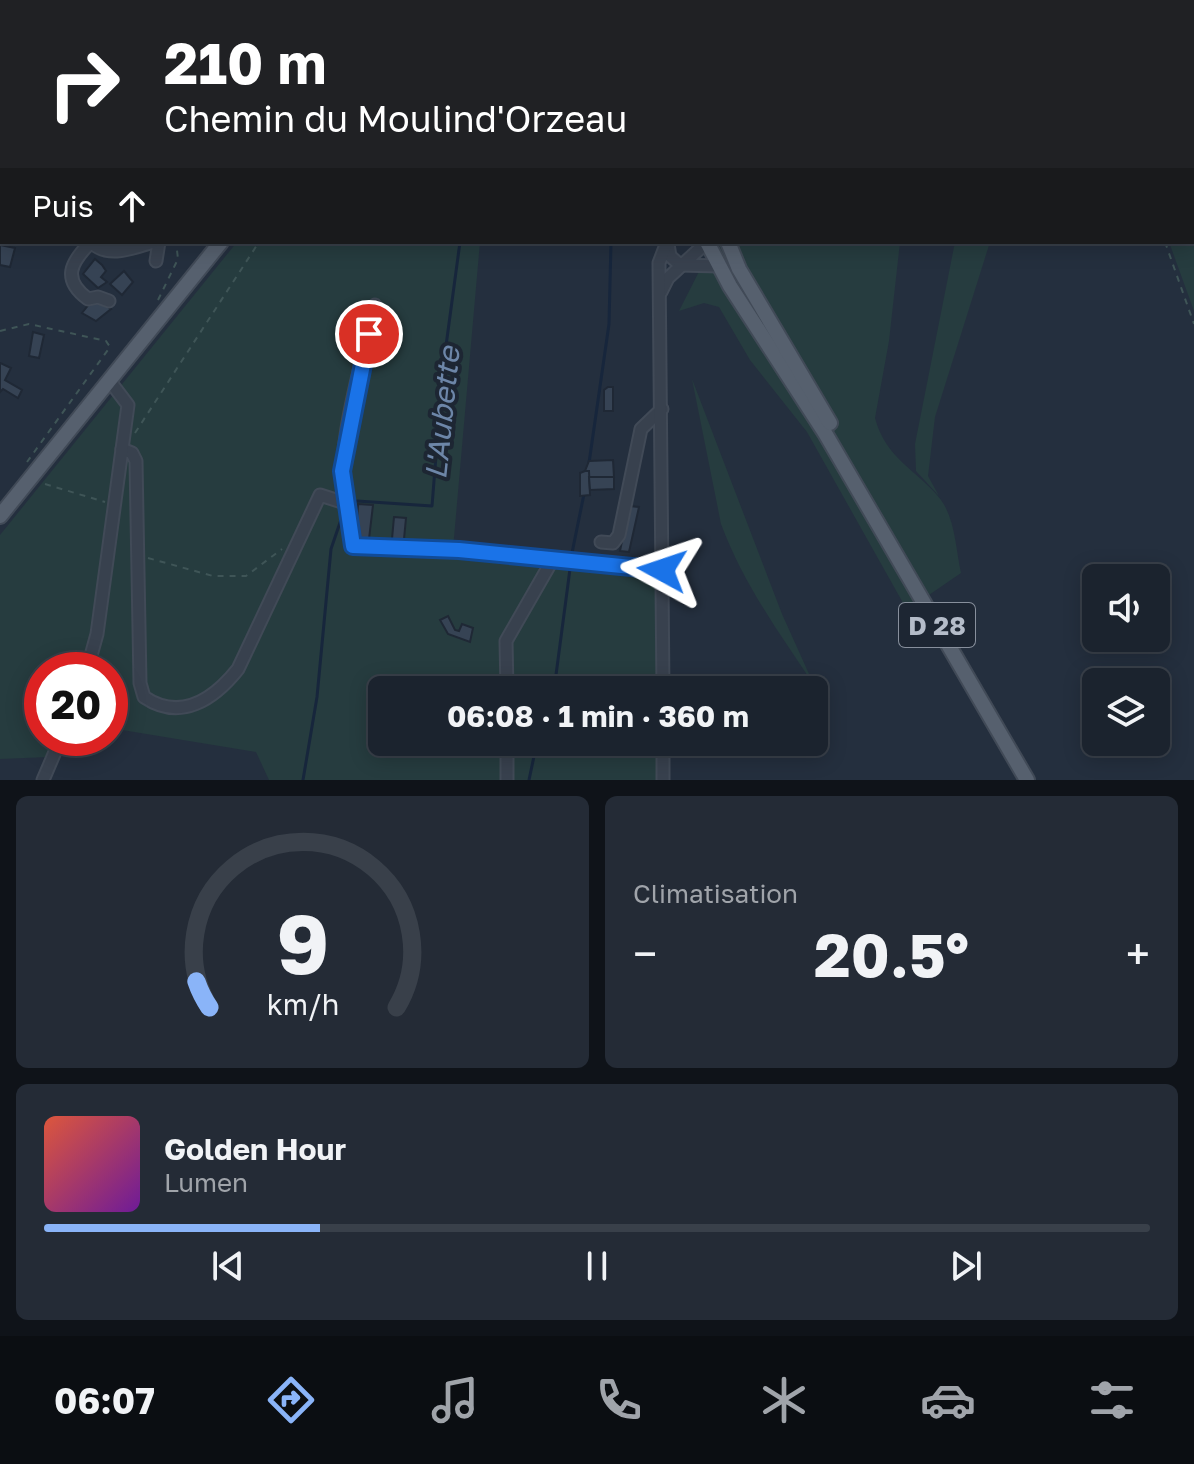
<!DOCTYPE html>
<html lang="fr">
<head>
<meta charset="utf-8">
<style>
	:root { --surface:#1b232e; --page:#242b36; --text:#f1f3f6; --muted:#a0a4aa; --line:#39404a; --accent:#8ab4f8 }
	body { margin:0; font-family:"Golos Text",sans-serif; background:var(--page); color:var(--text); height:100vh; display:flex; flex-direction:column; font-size:30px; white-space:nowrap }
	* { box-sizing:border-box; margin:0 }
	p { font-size:26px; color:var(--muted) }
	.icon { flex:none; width:44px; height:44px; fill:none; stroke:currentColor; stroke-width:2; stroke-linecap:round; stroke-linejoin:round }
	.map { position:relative; height:780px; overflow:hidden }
	.drawer { display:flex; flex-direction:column; gap:16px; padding:16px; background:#0f1319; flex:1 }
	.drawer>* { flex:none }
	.guide { position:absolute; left:0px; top:0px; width:1194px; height:244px; box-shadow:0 4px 20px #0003,0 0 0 2px var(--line); background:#202124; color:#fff; overflow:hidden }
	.tools { position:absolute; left:1082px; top:564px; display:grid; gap:16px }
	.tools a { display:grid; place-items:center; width:88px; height:88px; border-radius:12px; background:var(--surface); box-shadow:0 4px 20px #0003,0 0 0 2px var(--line); font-size:40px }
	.speed { position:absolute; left:24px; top:652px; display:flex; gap:16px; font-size:40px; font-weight:700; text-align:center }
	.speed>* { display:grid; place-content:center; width:104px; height:104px; border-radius:50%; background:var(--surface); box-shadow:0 4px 20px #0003,0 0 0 2px var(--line); line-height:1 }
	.speed .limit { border:12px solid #d22; background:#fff; color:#111 }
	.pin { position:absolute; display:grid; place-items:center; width:68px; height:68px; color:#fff; margin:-34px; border:4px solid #fff; border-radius:50%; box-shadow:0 2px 8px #0007 }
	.me { position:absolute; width:88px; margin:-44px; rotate:275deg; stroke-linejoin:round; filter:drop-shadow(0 0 6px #0008) }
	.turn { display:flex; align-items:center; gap:28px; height:168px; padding:0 32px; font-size:36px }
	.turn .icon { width:104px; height:104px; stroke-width:2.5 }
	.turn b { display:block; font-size:56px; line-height:68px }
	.then { display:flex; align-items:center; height:76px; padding:0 32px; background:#0003; gap:16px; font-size:30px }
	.big { font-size:60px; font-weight:700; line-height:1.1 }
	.drawer .card { flex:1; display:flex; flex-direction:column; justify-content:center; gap:12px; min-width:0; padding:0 28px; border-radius:12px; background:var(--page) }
	.drawer .dial { align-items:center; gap:0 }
	.dial svg { height:208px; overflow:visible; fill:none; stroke:var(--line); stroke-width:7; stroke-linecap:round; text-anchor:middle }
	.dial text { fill:var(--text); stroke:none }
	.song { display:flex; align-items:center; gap:24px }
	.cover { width:96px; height:96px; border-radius:12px; background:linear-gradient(135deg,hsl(10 70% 55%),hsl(280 70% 35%)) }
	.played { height:8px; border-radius:4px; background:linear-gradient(90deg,var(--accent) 25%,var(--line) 25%) }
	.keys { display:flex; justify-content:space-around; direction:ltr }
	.heat { display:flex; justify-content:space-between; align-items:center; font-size:44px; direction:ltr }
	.drawer .tiles { flex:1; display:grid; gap:16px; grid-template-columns:1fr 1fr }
	.card:last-child { grid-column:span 2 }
	.trip { position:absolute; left:368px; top:676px; width:460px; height:80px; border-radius:12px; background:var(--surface); box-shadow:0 4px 20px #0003,0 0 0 2px var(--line); font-weight:700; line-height:80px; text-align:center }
	.menu { display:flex; height:128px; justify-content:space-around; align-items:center; background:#0b0e12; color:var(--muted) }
	.menu .icon { width:56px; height:56px }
	.menu .on { color:var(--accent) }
	.menu b { font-size:36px; color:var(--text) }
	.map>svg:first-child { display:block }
</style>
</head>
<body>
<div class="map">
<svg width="1194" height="780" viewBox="0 0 1194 780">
	<rect width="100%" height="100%" fill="#242f3e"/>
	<g fill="#263c3f">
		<path d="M1074,0H1194V311L1169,242H1192V2Z"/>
		<path d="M237,242H480L453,549L663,562L662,690H382V742H661V780H269L256,752L110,728V670H42V738H56L49,757L0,759V535Z"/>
		<path d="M714,242H900L889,341L875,418C886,460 918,470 941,500C955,519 956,550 961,573L907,610L807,432L750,360L719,307L704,303L679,311Z"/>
		<path d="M955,242H990L935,417L928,476L939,496L916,471L915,444Z"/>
		<path d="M692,379L782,614L814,685C779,633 743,583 721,524Z"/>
	</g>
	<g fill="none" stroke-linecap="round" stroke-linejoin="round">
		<g stroke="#17263c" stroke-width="3">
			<path d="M628,2V0"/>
			<path d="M589,463L609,324L611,242"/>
			<path d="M351,504L357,501L432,506L443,368L460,242"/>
			<path d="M572,553L584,494"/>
			<path d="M554,690L570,569"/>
			<path d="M303,780L317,697L331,549L345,508"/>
			<path d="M529,780L537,742"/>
		</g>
	</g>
	<g fill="#364354" stroke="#1f2835" stroke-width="2">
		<path d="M0,245L15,248L10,267L0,265Z"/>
		<path d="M95,259L102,265L106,271L101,277L107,282L98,288L83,274Z"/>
		<path d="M124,271L133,282L122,295L110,284Z"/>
		<path d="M94,298L111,309L96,321L82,313Z"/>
		<path d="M33,332L44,335L39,358L29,356Z"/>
		<path d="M0,363L11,368L5,380L22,390L18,398L3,389L0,392Z"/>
		<path d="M608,387H613V411H604V390Z"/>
		<path d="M613,460L614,477H589V471H585L589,461Z"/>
		<path d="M585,471H589L590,495L580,496V473Z"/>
		<path d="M589,477H614V489L590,490Z"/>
		<path d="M358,504L373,505L369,539L355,538L352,522H357Z"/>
		<path d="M629,506L639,507L629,552L620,551Z"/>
		<path d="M394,517L406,518L404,539H392Z"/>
		<path d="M448,616L455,630L459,631L462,624L473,628L470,642L448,634L440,620Z"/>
	</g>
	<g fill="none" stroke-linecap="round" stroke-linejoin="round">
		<g stroke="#414a57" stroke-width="15">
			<g id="minor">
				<path d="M79,2V0"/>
				<path d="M190,2V0"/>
				<path d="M273,2L274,0"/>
				<path d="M0,8L2,5"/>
				<path d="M0,184L2,177"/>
				<path d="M668,244L670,256L680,265L719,266"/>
				<path d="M156,261L159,242"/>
				<path d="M661,292L668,278L707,242"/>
				<path d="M109,301L98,297L88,299C61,279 71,262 91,242C108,259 133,248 153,242"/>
				<path d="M122,449L132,453L136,461L140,683L144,697C181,722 214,699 238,669L320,495L348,504L353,546L459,550L662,570"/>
				<path d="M348,504C330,461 365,353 375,305"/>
				<path d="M601,542L613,543L619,535L641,429L662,409"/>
				<path d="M87,670L97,634L128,405L109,380"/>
				<path d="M507,690L506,641L553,559"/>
				<path d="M663,690L659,263L667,242"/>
				<path d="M507,742V780"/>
				<path d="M663,742V780"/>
				<path d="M43,780L61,738"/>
			</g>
		</g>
		<g stroke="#414a57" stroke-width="18">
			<g id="major">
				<path d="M653,0L654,2"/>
				<path d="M665,0V2"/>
				<path d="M415,2L417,0"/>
				<path d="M707,242L730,286L825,433L1027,780"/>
				<path d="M728,242L739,269L830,423"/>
				<path d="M0,516L221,242"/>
			</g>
		</g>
		<g stroke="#3f5557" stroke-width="2" stroke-dasharray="6 6" stroke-linecap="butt">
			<path d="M1067,0L1068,2"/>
			<path d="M774,2L775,0"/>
			<path d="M1165,242L1194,324"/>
			<path d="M158,300L178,259L176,242"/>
			<path d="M0,331L29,324L106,341L110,347L27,462"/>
			<path d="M135,433L259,242"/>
			<path d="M45,484L105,502"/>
			<path d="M148,558L213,576H246L282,549"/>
		</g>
		<use href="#minor" stroke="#38414e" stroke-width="11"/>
		<use href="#major" stroke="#56606e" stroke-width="14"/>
	</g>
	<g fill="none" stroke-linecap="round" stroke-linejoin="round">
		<g stroke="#114b97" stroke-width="20">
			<path id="route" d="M369,334L342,471L353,546L459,550L662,570"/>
		</g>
		<use href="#route" stroke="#1a73e8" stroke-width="14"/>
	</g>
	<g text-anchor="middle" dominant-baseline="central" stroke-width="8" stroke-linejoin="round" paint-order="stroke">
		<rect fill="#1d2633" stroke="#878f9c" stroke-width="2" x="899" y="603" width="76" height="44" rx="6"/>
		<g font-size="26" font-weight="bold" fill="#b4bcc9">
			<text x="937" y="625">D 28</text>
		</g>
		<g font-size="30" font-style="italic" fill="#6d86a8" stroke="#1d2633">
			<text transform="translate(442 413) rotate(-84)">L'Aubette</text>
		</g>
	</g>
</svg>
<div class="tools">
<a><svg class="icon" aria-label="sound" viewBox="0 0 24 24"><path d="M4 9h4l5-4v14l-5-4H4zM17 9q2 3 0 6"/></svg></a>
<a><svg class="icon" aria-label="layers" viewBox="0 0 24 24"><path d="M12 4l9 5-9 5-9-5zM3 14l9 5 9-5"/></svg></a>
</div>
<div class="speed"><div class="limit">20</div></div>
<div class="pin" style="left:369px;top:334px;background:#d93025"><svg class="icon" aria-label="arrive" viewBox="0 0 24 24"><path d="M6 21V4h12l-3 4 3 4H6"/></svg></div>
<svg class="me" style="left:662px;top:570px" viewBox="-20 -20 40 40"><path d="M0-17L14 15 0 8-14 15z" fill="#1a73e8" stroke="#fff" stroke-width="4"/></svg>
<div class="trip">06:08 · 1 min · 360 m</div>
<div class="guide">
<div class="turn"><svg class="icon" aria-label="right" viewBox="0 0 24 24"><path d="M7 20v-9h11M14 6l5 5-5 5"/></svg><div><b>210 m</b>Chemin du Moulind'Orzeau</div></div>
<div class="then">Puis<svg class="icon" aria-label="ahead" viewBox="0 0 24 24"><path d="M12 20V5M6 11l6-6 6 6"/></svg></div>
</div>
</div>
<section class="drawer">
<div class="tiles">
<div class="card dial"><svg viewBox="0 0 100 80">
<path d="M14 69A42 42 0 1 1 86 69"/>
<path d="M14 69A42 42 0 0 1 9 59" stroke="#8ab4f8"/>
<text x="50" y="56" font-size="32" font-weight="700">9</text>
<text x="50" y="72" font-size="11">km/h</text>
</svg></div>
<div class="card"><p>Climatisation</p>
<div class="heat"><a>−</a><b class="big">20.5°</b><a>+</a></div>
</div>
<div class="card">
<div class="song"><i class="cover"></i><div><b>Golden Hour</b><p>Lumen</p></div></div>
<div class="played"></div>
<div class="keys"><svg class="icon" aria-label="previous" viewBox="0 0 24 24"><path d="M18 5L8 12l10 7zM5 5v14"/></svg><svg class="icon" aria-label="pause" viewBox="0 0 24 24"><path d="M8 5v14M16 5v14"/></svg><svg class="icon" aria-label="next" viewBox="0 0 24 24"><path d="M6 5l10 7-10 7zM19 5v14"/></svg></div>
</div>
</div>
</section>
<nav class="menu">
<b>06:07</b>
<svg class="icon on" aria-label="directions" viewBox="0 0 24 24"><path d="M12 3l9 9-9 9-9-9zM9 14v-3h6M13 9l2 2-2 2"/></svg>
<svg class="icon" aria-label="music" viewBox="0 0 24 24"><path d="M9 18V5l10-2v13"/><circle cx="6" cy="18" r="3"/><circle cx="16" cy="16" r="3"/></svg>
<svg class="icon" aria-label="phone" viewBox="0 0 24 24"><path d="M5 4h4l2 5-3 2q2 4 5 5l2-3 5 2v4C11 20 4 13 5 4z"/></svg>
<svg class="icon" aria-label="climate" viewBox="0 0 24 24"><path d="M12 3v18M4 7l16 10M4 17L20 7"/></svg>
<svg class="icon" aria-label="car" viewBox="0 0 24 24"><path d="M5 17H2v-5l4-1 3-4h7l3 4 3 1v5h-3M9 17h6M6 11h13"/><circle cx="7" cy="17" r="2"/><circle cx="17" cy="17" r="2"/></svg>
<svg class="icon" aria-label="filters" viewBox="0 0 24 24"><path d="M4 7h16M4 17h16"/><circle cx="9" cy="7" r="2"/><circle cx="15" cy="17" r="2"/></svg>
</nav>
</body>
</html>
